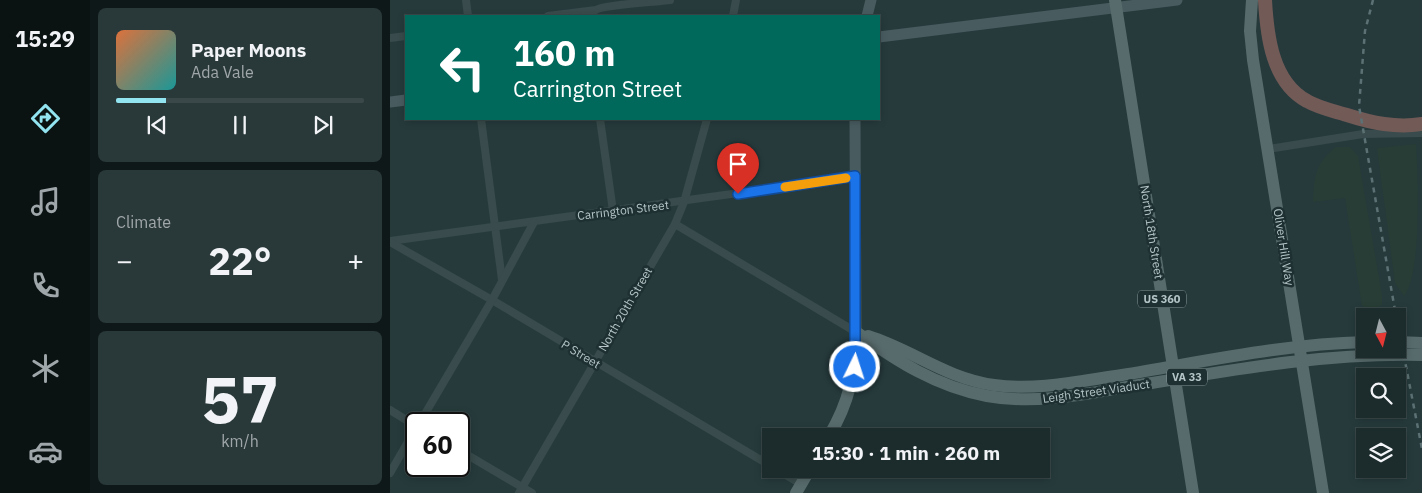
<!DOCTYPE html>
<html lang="en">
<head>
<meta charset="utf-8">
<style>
	:root { --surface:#1c2c2d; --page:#293839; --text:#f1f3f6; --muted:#a0a7aa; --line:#3a4849; --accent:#92e5f0 }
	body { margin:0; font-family:"IBM Plex Sans",sans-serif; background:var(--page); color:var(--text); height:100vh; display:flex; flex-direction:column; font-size:19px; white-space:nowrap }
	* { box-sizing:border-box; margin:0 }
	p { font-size:16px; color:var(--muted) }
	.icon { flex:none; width:28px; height:28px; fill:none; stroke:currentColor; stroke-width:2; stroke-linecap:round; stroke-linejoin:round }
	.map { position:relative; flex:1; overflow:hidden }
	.details { display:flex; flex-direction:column; gap:8px; padding:8px; background:#0f1819; width:300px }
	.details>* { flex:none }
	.banner { position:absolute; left:15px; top:15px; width:475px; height:105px; border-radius:0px; box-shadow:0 2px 8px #0003,0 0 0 1px var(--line); background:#00695c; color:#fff; overflow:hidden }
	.needle { width:32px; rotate:173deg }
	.controls { position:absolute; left:966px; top:308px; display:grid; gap:10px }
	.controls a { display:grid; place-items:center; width:50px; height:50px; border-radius:0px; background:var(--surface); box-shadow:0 2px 8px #0003,0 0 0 1px var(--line); font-size:25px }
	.speed { position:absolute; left:15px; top:412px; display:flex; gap:10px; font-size:25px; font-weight:700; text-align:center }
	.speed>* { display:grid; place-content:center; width:65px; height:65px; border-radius:50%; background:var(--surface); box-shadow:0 2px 8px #0003,0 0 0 1px var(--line); line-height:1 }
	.speed .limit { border:2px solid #111; border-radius:8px; background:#fff; color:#111 }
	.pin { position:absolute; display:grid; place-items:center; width:42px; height:42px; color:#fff; margin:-51px -21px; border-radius:50% 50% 50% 0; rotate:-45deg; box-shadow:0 0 5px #0007 }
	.pin .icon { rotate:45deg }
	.me { position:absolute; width:55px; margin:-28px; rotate:4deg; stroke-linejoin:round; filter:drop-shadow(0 0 4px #0008) }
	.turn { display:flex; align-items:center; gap:18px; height:105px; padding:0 25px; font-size:22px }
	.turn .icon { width:65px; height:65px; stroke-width:2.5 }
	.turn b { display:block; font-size:35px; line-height:42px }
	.big { font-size:38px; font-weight:700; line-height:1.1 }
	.details .tile { flex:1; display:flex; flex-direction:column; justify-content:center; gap:8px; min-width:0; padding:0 18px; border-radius:8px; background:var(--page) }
	.details .dial { align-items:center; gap:0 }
	.dial b { font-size:65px; line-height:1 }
	.song { display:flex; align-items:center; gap:15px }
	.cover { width:60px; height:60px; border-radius:8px; background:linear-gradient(135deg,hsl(20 70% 55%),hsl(180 70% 35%)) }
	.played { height:5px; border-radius:2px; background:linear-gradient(90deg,var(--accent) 20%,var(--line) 20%) }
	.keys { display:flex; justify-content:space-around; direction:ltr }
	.heat { display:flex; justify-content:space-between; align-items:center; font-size:28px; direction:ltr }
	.trip { position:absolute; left:372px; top:428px; width:288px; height:50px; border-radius:0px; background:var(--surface); box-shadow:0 2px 8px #0003,0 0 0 1px var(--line); font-weight:700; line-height:50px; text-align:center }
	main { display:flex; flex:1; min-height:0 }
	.dock { display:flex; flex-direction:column; width:90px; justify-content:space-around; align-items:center; background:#0b1212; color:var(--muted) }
	.dock .icon { width:35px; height:35px }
	.dock .active { color:var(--accent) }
	.dock b { font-size:22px; color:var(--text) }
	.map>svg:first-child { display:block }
</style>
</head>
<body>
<main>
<nav class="dock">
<b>15:29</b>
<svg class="icon active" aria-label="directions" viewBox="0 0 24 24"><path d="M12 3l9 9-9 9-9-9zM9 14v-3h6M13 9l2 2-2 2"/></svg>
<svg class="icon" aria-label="music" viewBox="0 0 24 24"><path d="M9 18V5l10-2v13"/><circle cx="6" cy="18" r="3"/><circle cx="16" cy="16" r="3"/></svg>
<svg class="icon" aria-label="phone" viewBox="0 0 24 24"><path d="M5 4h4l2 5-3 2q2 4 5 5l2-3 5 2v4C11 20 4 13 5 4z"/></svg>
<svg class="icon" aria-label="climate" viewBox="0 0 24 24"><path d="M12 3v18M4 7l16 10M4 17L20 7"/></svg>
<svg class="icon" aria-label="car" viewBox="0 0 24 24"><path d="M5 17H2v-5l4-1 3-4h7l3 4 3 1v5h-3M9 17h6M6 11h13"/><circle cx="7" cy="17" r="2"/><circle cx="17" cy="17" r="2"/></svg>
</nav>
<section class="details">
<div class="tile">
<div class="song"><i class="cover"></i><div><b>Paper Moons</b><p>Ada Vale</p></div></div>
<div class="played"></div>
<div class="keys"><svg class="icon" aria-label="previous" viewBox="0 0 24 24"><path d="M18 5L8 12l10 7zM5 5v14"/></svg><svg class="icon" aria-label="pause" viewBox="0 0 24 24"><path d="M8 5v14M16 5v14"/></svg><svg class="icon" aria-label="next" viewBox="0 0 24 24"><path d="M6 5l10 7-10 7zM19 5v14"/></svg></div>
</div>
<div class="tile"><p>Climate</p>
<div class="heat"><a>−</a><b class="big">22°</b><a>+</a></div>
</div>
<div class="tile dial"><b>57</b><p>km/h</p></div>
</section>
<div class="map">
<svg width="1032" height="493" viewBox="0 0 1032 493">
	<rect width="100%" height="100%" fill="#263a3c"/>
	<g fill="#283d35">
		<path d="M1026,144C1028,178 1032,273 1014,296L1005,283L987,148Z"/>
		<path d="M946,147H960L968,156L992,295V305L982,310L972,306L955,198L923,202C924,177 925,163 946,147Z"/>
	</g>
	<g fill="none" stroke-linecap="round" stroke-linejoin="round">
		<g stroke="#394b4c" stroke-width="8">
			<path d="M76,0L78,16"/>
			<path d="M158,16L206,10C212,5 267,2 280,0"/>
			<path d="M343,16L346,0"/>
			<path d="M0,38L16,36"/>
			<path d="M91,119L112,280"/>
			<path d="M210,119L223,211"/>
			<path d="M878,149L973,134L1032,133"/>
			<path d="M285,224L466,332"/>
			<path d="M0,241L465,177"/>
			<path d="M0,242L102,300L381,466"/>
			<path d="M0,410L26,426"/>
			<path d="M29,424L102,300L144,222"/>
			<path d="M69,450L142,493"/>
			<path d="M386,469L411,484"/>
			<path d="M0,473L26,428"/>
			<path d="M129,493L285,224L294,202L317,119"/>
		</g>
		<g stroke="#485c5f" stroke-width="11">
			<path d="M477,16L481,0"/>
			<path d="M489,37L787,0"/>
			<path d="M0,102L16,100"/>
			<path d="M465,119L466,332"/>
		</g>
		<g stroke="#586b6c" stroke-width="12">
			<path d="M725,0L803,493"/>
			<path d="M862,0L860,31L863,60L933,493"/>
			<path d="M466,332C507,361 547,387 597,396C652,406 708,391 762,383C852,368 940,353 1032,355"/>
			<path d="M478,336C523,350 555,378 604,385C647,391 690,381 732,375C812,362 894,344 975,342"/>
			<path d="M1008,342L1032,343"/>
			<path d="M439,436C459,403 466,371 466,332"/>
			<path d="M406,493L420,469"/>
		</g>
		<path stroke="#725a57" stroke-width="14" d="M875,0C877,36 882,82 917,101C929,108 944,111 957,115C982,123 1006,128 1032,124"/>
		<g stroke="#5c7173" stroke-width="2.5" stroke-dasharray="5 5" stroke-linecap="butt">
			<path d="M983,0L975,31L969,106L1006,316"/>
			<path d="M1008,325L1032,449"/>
		</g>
	</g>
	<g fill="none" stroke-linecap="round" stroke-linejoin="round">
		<g stroke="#114b97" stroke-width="12">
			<path id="route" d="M348,194L465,176V367"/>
		</g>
		<use href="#route" stroke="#1a73e8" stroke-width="9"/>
		<path stroke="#f59e0b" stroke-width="9" d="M395,187L456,178"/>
	</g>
	<g text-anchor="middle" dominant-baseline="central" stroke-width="5" stroke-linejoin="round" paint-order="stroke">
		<g fill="#1e3031" stroke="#88989a" stroke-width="1">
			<rect x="748" y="290.5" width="48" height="17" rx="4"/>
			<rect x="777" y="368.5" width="40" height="17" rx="4"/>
		</g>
		<g font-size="11" font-weight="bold" fill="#b5c5c7">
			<text x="772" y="299">US 360</text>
			<text x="797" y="377">VA 33</text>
		</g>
		<g font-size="12" fill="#b5c5c7" stroke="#1e3031">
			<text transform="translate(233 210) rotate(-7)">Carrington Street</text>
			<text transform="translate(762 232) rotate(81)">North 18th Street</text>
			<text transform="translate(894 247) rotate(81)">Oliver Hill Way</text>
			<text transform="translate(235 309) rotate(-60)">North 20th Street</text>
			<text transform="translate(191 354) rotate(31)">P Street</text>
			<text transform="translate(706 391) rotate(-8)">Leigh Street Viaduct</text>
		</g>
	</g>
</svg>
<div class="controls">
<a><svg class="needle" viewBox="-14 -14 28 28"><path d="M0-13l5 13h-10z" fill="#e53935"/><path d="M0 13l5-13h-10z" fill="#a0a7aa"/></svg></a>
<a><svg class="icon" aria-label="search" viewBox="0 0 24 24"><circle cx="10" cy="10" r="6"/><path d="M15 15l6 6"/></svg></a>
<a><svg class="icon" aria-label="layers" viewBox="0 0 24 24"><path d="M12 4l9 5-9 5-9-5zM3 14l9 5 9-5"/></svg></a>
</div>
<div class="speed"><div class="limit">60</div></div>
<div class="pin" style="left:348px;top:194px;background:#d93025"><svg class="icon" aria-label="arrive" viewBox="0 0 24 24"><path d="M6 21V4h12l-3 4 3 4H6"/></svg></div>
<svg class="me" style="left:465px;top:367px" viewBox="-20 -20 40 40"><circle r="17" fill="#1a73e8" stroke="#fff" stroke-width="3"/><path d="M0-11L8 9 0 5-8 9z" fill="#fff"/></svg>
<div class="trip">15:30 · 1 min · 260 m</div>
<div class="banner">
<div class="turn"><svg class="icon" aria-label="left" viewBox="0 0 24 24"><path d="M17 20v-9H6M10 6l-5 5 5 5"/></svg><div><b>160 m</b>Carrington Street</div></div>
</div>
</div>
</main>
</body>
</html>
